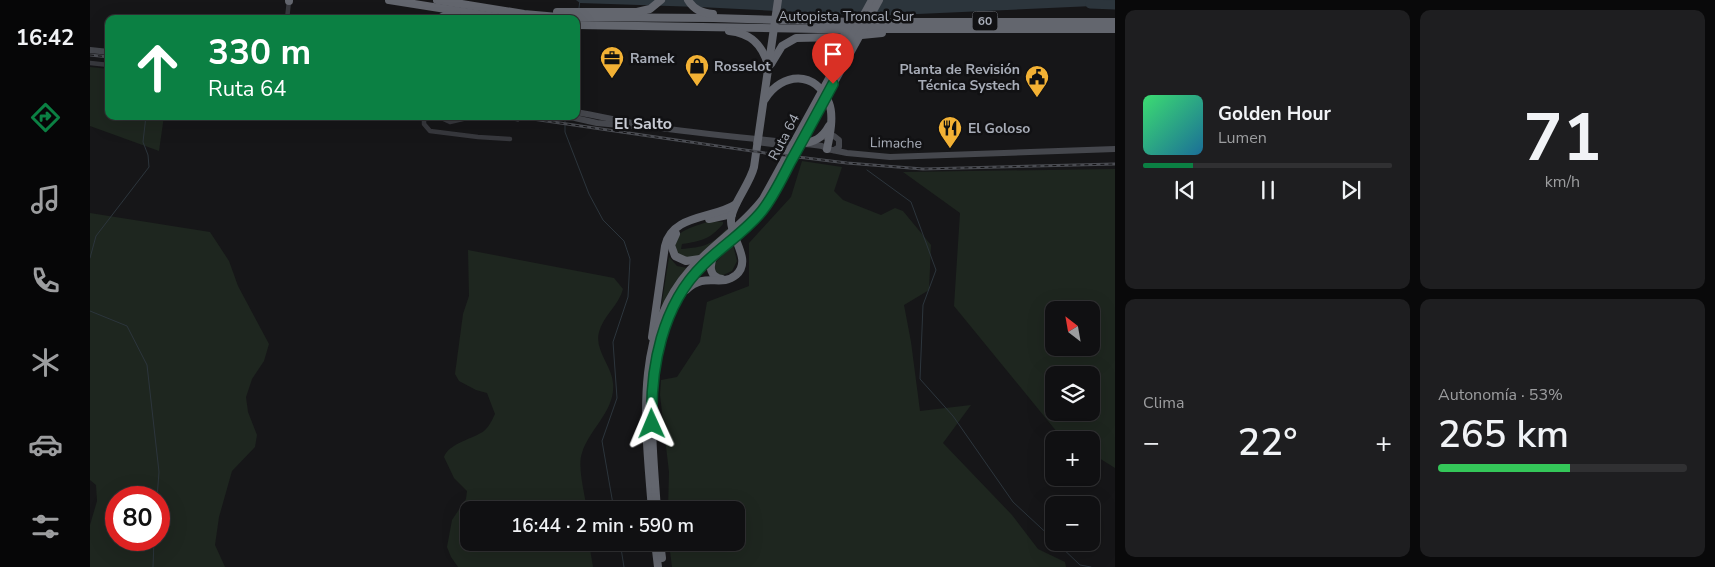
<!DOCTYPE html>
<html lang="es">
<head>
<meta charset="utf-8">
<style>
	:root { --surface:#101012; --page:#1e1e20; --text:#f1f3f6; --muted:#9c9d9f; --line:#303032; --accent:#0b8043 }
	body { margin:0; font-family:"Nunito Sans",sans-serif; background:var(--page); color:var(--text); height:100vh; display:flex; flex-direction:column; font-size:19px; white-space:nowrap }
	* { box-sizing:border-box; margin:0 }
	p { font-size:16px; color:var(--muted) }
	.icon { flex:none; width:28px; height:28px; fill:none; stroke:currentColor; stroke-width:2; stroke-linecap:round; stroke-linejoin:round }
	.map { position:relative; flex:1; overflow:hidden }
	.details { display:flex; flex-direction:column; gap:10px; padding:10px; background:#09090a; width:600px }
	.details>* { flex:none }
	.top-card { position:absolute; left:15px; top:15px; width:475px; height:105px; border-radius:10px; box-shadow:0 5px 20px #0002,0 0 0 1px var(--line); background:#0b8043; color:#fff; overflow:hidden }
	.needle { width:32px; rotate:329deg }
	.fabs { position:absolute; left:955px; top:301px; display:grid; gap:10px }
	.fabs a { display:grid; place-items:center; width:55px; height:55px; border-radius:10px; background:var(--surface); box-shadow:0 5px 20px #0002,0 0 0 1px var(--line); font-size:25px }
	.speed { position:absolute; left:15px; top:486px; display:flex; gap:10px; font-size:25px; font-weight:700; text-align:center }
	.speed>* { display:grid; place-content:center; width:65px; height:65px; border-radius:50%; background:var(--surface); box-shadow:0 5px 20px #0002,0 0 0 1px var(--line); line-height:1 }
	.speed .limit { border:8px solid #d22; background:#fff; color:#111 }
	.pin { position:absolute; display:grid; place-items:center; width:42px; height:42px; color:#fff; margin:-51px -21px; border-radius:50% 50% 50% 0; rotate:-45deg; box-shadow:0 0 5px #0007 }
	.pin .icon { rotate:45deg }
	.me { position:absolute; width:55px; margin:-28px; rotate:359deg; stroke-linejoin:round; filter:drop-shadow(0 0 4px #0008) }
	.turn { display:flex; align-items:center; gap:18px; height:105px; padding:0 20px; font-size:22px }
	.turn .icon { width:65px; height:65px; stroke-width:2.5 }
	.turn b { display:block; font-size:35px; line-height:42px }
	.big { font-size:38px; font-weight:600; line-height:1.1 }
	.details .tile { flex:1; display:flex; flex-direction:column; justify-content:center; gap:8px; min-width:0; padding:0 18px; border-radius:10px; background:var(--page) }
	.details .dial { align-items:center; gap:0 }
	.dial b { font-size:65px; line-height:1 }
	.song { display:flex; align-items:center; gap:15px }
	.cover { width:60px; height:60px; border-radius:8px; background:linear-gradient(135deg,hsl(140 70% 55%),hsl(200 70% 35%)) }
	.played { height:5px; border-radius:2px; background:linear-gradient(90deg,var(--accent) 20%,var(--line) 20%) }
	.keys { display:flex; justify-content:space-around; direction:ltr }
	.heat { display:flex; justify-content:space-between; align-items:center; font-size:28px; direction:ltr }
	.charge { height:8px; border-radius:4px; background:linear-gradient(90deg,#34c759 53%,var(--line) 0) }
	.details .tiles { flex:1; display:grid; gap:10px; grid-template-columns:repeat(2,1fr) }
	.trip { position:absolute; left:370px; top:501px; width:285px; height:50px; border-radius:10px; background:var(--surface); box-shadow:0 5px 20px #0002,0 0 0 1px var(--line); font-weight:600; line-height:50px; text-align:center }
	main { display:flex; flex:1; min-height:0 }
	.tabs { display:flex; flex-direction:column; width:90px; justify-content:space-around; align-items:center; background:#060607; color:var(--muted) }
	.tabs .icon { width:35px; height:35px }
	.tabs .on { color:var(--accent) }
	.tabs b { font-size:22px; color:var(--text) }
	.map>svg:first-child { display:block }
</style>
</head>
<body>
<main>
<nav class="tabs">
<b>16:42</b>
<svg class="icon on" aria-label="directions" viewBox="0 0 24 24"><path d="M12 3l9 9-9 9-9-9zM9 14v-3h6M13 9l2 2-2 2"/></svg>
<svg class="icon" aria-label="music" viewBox="0 0 24 24"><path d="M9 18V5l10-2v13"/><circle cx="6" cy="18" r="3"/><circle cx="16" cy="16" r="3"/></svg>
<svg class="icon" aria-label="phone" viewBox="0 0 24 24"><path d="M5 4h4l2 5-3 2q2 4 5 5l2-3 5 2v4C11 20 4 13 5 4z"/></svg>
<svg class="icon" aria-label="climate" viewBox="0 0 24 24"><path d="M12 3v18M4 7l16 10M4 17L20 7"/></svg>
<svg class="icon" aria-label="car" viewBox="0 0 24 24"><path d="M5 17H2v-5l4-1 3-4h7l3 4 3 1v5h-3M9 17h6M6 11h13"/><circle cx="7" cy="17" r="2"/><circle cx="17" cy="17" r="2"/></svg>
<svg class="icon" aria-label="filters" viewBox="0 0 24 24"><path d="M4 7h16M4 17h16"/><circle cx="9" cy="7" r="2"/><circle cx="15" cy="17" r="2"/></svg>
</nav>
<div class="map">
<svg width="1025" height="567" viewBox="0 0 1025 567">
	<rect width="100%" height="100%" fill="#161618"/>
	<g fill="#1e261f" fill-rule="evenodd">
		<path d="M0,67L19,69V116H74L69,151L0,126Z"/>
		<path d="M712,161L752,167L744,191L753,200L791,215L805,208L813,211L841,245L839,290L814,305L821,342L830,411L881,405L853,443L922,515L948,549L975,562L976,567H582L579,543L646,542V510H578L579,472L570,395L571,380L587,377L610,342L617,302L659,286V243L701,197Z"/>
		<path d="M1025,169V468L1001,453V440H980L967,432L864,306L870,213L813,172ZM964,310H1001V348H964ZM964,375H1001V412H964Z"/>
		<path d="M0,213L120,232L139,261L148,286L179,344L174,361L162,379L156,397L158,412L167,435L165,447L142,471L129,517L125,545L135,567H0V525L7,501L6,485L0,480ZM26,498H69V540H26Z"/>
		<path d="M620,221L633,222V224C620,239 612,241 592,244L591,249C614,247 621,246 637,228L636,233L607,257L599,259L586,253C585,249 584,244 585,241C588,229 610,225 620,221Z"/>
		<path d="M643,245L647,261L642,271L631,276L624,270V264Z"/>
		<path d="M378,250L524,278L533,289C529,305 513,316 509,332C504,350 522,366 523,383C526,410 499,429 492,453C487,466 495,495 497,510H379V542L499,543L503,567H368L361,557L357,547L362,520L376,499L377,491L364,478L354,457C359,443 383,439 394,431C399,427 402,420 405,414L397,393L386,390L369,381L365,374L373,314L379,296Z"/>
		<path d="M579,257L587,266L597,268L582,287L569,321Z"/>
	</g>
	<path fill="#2c353c" d="M486,0H1025V5L783,16L609,7L490,3Z"/>
	<g fill="none" stroke-linecap="round" stroke-linejoin="round">
		<g stroke="#2c353c" stroke-width="1">
			<path d="M489,8L490,0"/>
			<path d="M475,119V132L499,194L513,220L534,241L540,259L538,297L523,342L527,398L512,441L524,510"/>
			<path d="M777,170L821,202L846,270L833,305L830,379L863,416L923,502L964,540"/>
			<path d="M0,258L6,236L59,167L58,155L53,142L56,116"/>
			<path d="M0,311L37,326L57,365L69,472L67,498"/>
			<path d="M530,542L534,567"/>
			<path d="M966,542L990,565L1001,567"/>
			<path d="M63,567L64,540"/>
		</g>
		<path stroke="#2c353c" stroke-width="9" d="M1000,4L1025,5"/>
		<g stroke="#37383d" stroke-width="4.5">
			<path d="M197,19L199,1"/>
			<path d="M0,63L19,65"/>
			<path d="M334,116V124L340,131L388,137L420,139"/>
			<path d="M347,116L360,122L377,118"/>
		</g>
		<g stroke="#45474d" stroke-width="6">
			<path d="M0,50L19,52"/>
			<path d="M486,112C510,116 534,122 558,126C615,135 674,139 732,146L737,149L757,153L800,157L1025,149"/>
			<path d="M476,116L507,123L541,126"/>
			<path d="M735,137L744,136L749,140V147L744,150"/>
			<path d="M666,142L706,147"/>
		</g>
		<g stroke="#63666e" stroke-width="8">
			<path d="M199,0V1"/>
			<path d="M299,0L419,19"/>
			<path d="M347,0L434,14L468,17L623,18L765,22H1025"/>
			<path d="M598,0C604,10 612,13 623,14"/>
			<path d="M467,12H547L560,9L571,0"/>
			<path d="M348,19L356,15L367,14"/>
			<path d="M486,25L729,29H1025"/>
			<path d="M639,31C660,33 672,44 678,65"/>
			<path d="M681,64L692,46L706,38L751,37L792,33"/>
			<path d="M675,99C692,72 726,70 739,103C744,116 740,135 737,149"/>
			<path d="M710,144C724,142 732,139 739,126"/>
			<path d="M619,219L642,214"/>
			<path d="M586,234L581,245L585,256L596,261L610,259"/>
			<path d="M623,258C619,267 620,277 632,279"/>
			<path d="M596,290C616,271 630,288 646,275C663,260 640,238 641,220C641,206 660,184 664,167L688,0"/>
			<path d="M562,337L575,246C582,214 624,219 646,204"/>
			<path d="M562,510C556,430 542,335 600,270C623,244 653,226 673,199L782,0"/>
			<path d="M567,510C562,433 549,341 603,276C625,249 656,232 677,205L789,0"/>
			<path d="M565,542L568,567"/>
			<path d="M570,542L572,558"/>
		</g>
		<g stroke="#4a4c52" stroke-width="3">
			<g id="rail">
				<path d="M0,55L19,57"/>
				<path d="M405,116L428,120"/>
				<path d="M422,116L675,153L757,163L833,169L1025,164"/>
			</g>
		</g>
		<use href="#rail" stroke="#111113" stroke-width="1" stroke-dasharray="4" stroke-linecap="butt"/>
	</g>
	<g fill="none" stroke-linecap="round" stroke-linejoin="round">
		<g stroke="#07532c" stroke-width="12">
			<path id="route" d="M562,424C560,368 572,305 613,265C632,246 655,232 672,211C684,196 692,178 701,161C715,136 729,110 743,84"/>
		</g>
		<use href="#route" stroke="#0b8043" stroke-width="9"/>
	</g>
	<defs>
		<g id="office-pin" transform="scale(1.25)"><path d="M0 17L-7.5 6A9.5 9.5 0 1 1 7.5 6Z" fill="#f2b134" stroke="#111113"/><path d="M-6-3h4V-5.5h4V-3h4V5H-6ZM-1-4.5V-3h2v-1.5ZM-6 0V1H6V0Z" fill="#111"/></g>
		<g id="shop-pin" transform="scale(1.25)"><path d="M0 17L-7.5 6A9.5 9.5 0 1 1 7.5 6Z" fill="#f2b134" stroke="#111113"/><path d="M-5-2.5h2.3a2.7 3.5 0 0 1 5.4 0H5L5.5 6h-11ZM-1.5-2.5h3a1.5 2.3 0 0 0-3 0Z" fill="#111"/></g>
		<g id="civic-pin" transform="scale(1.25)"><path d="M0 17L-7.5 6A9.5 9.5 0 1 1 7.5 6Z" fill="#f2b134" stroke="#111113"/><path d="M-.6-6.5H3V-4.5H.6V-3L4-1V1h2V6H-6V1h2V-1L-.6-3ZM-1.2 2.5V6h2.4V2.5Z" fill="#111"/></g>
		<g id="restaurant-pin" transform="scale(1.25)"><path d="M0 17L-7.5 6A9.5 9.5 0 1 1 7.5 6Z" fill="#f2b134" stroke="#111113"/><path d="M-5-6h1v4h1v-4h1v4h1v-4h1v5L-1.5 .5V6h-2V.5L-5-1ZM5-6V6H3V1.5H1.5Q1.5-4 5-6Z" fill="#111"/></g>
	</defs>
	<g fill-rule="evenodd">
		<use href="#office-pin" x="522" y="58"/>
		<use href="#shop-pin" x="607" y="66"/>
		<use href="#civic-pin" x="947" y="77"/>
		<use href="#restaurant-pin" x="860" y="128"/>
	</g>
	<g text-anchor="middle" dominant-baseline="central" stroke-width="5" stroke-linejoin="round" paint-order="stroke">
		<rect fill="#111113" stroke="#7b7e86" stroke-width="1" x="882.5" y="11.5" width="25" height="19" rx="4"/>
		<g font-size="12" font-weight="bold" fill="#a8adb8">
			<text x="895" y="21">60</text>
		</g>
		<g font-size="14" fill="#a8adb8" stroke="#111113">
			<text x="756" y="16">Autopista Troncal Sur</text>
			<text transform="translate(694 137) rotate(-62)">Ruta 64</text>
			<text transform="translate(806 143) rotate(1)">Limache</text>
		</g>
		<g font-size="14" font-weight="bold" fill="#a8adb8" stroke="#111113" text-anchor="start">
			<text x="540" y="58">Ramek</text>
			<text x="624" y="66">Rosselot</text>
			<text x="930" y="69" text-anchor="end">Planta de Revisión<tspan x="930" dy="16">Técnica Systech</tspan></text>
			<text x="878" y="128">El Goloso</text>
		</g>
		<g font-size="16" font-weight="bold" fill="#c9ccd4" stroke="#111113">
			<text x="553" y="124">El Salto</text>
		</g>
	</g>
</svg>
<div class="fabs">
<a><svg class="needle" viewBox="-14 -14 28 28"><path d="M0-13l5 13h-10z" fill="#e53935"/><path d="M0 13l5-13h-10z" fill="#9c9d9f"/></svg></a>
<a><svg class="icon" aria-label="layers" viewBox="0 0 24 24"><path d="M12 4l9 5-9 5-9-5zM3 14l9 5 9-5"/></svg></a>
<a>+</a>
<a>−</a>
</div>
<div class="speed"><div class="limit">80</div></div>
<div class="pin" style="left:743px;top:84px;background:#d93025"><svg class="icon" aria-label="arrive" viewBox="0 0 24 24"><path d="M6 21V4h12l-3 4 3 4H6"/></svg></div>
<svg class="me" style="left:562px;top:424px" viewBox="-20 -20 40 40"><path d="M0-17L14 15 0 8-14 15z" fill="#0b8043" stroke="#fff" stroke-width="4"/></svg>
<div class="trip">16:44 · 2 min · 590 m</div>
<div class="top-card">
<div class="turn"><svg class="icon" aria-label="ahead" viewBox="0 0 24 24"><path d="M12 20V5M6 11l6-6 6 6"/></svg><div><b>330 m</b>Ruta 64</div></div>
</div>
</div>
<section class="details">
<div class="tiles">
<div class="tile">
<div class="song"><i class="cover"></i><div><b>Golden Hour</b><p>Lumen</p></div></div>
<div class="played"></div>
<div class="keys"><svg class="icon" aria-label="previous" viewBox="0 0 24 24"><path d="M18 5L8 12l10 7zM5 5v14"/></svg><svg class="icon" aria-label="pause" viewBox="0 0 24 24"><path d="M8 5v14M16 5v14"/></svg><svg class="icon" aria-label="next" viewBox="0 0 24 24"><path d="M6 5l10 7-10 7zM19 5v14"/></svg></div>
</div>
<div class="tile dial"><b>71</b><p>km/h</p></div>
<div class="tile"><p>Clima</p>
<div class="heat"><a>−</a><b class="big">22°</b><a>+</a></div>
</div>
<div class="tile"><p>Autonomía · 53%</p><b class="big">265 km</b><div class="charge"></div></div>
</div>
</section>
</main>
</body>
</html>
